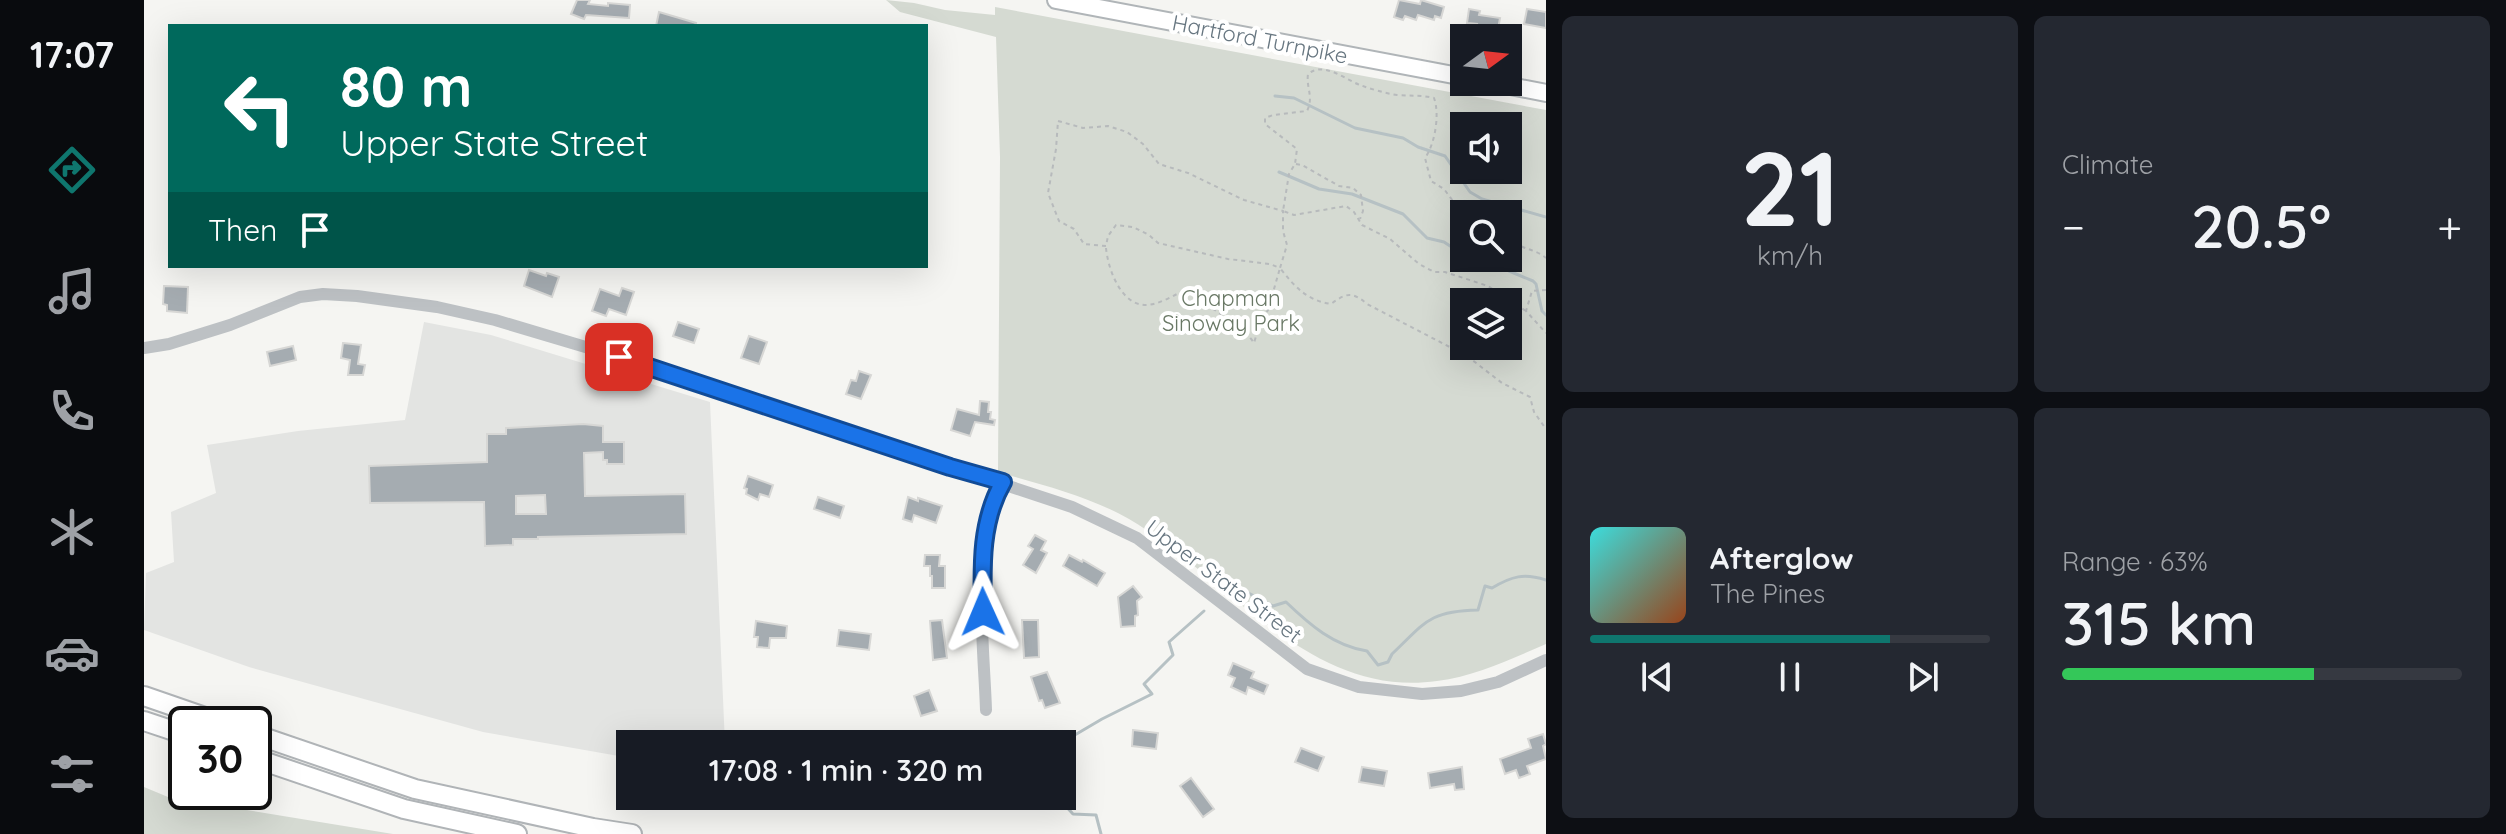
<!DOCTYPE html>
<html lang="en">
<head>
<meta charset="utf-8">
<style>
	:root { --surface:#171b24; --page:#242831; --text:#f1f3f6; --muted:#9ea1a6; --line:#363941; --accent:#0f766e }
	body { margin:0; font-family:Quicksand,sans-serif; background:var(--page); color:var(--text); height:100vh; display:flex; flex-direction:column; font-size:30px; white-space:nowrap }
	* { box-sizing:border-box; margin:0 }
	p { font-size:26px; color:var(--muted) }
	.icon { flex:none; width:44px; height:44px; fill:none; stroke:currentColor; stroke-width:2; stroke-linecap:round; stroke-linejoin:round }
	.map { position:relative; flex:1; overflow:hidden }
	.panel { display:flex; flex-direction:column; gap:16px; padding:16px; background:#0d0f14; width:960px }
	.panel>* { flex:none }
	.hud { position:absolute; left:24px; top:24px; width:760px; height:244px; border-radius:0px; box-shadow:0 8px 32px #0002; background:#00695c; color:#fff; overflow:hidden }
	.needle { width:52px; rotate:75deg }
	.buttons { position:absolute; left:1306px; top:24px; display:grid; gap:16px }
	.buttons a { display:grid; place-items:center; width:72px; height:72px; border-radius:0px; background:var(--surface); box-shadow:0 8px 32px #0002; font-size:40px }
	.speed { position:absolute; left:24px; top:706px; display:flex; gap:16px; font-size:40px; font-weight:700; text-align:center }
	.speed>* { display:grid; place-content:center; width:104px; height:104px; border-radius:50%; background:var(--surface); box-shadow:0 8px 32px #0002; line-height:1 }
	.speed .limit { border:4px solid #111; border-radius:12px; background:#fff; color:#111 }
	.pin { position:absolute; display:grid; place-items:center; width:68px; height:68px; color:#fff; margin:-34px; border-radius:16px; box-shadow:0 4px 12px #0006 }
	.me { position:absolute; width:88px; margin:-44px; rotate:359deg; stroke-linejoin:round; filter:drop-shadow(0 0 6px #0008) }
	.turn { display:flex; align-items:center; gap:28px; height:168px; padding:0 40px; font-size:36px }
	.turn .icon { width:104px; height:104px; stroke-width:2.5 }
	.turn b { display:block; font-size:56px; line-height:68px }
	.then { display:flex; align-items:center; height:76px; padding:0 40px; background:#0003; gap:16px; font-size:30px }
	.big { font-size:60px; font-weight:600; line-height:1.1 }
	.panel .card { flex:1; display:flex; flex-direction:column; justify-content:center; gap:12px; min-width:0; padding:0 28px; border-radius:12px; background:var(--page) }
	.panel .dial { align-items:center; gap:0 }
	.dial b { font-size:104px; line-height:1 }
	.song { display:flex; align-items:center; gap:24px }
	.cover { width:96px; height:96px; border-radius:12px; background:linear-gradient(135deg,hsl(180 70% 55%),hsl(20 70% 35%)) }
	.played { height:8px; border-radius:4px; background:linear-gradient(90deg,var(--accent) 75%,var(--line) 75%) }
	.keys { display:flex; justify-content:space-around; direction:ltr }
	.heat { display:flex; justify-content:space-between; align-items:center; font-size:44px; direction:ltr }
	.charge { height:12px; border-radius:6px; background:linear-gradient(90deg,#34c759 63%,var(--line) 0) }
	.panel .tiles { flex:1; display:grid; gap:16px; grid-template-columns:repeat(2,1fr) }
	.trip { position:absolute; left:472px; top:730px; width:460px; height:80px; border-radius:0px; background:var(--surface); box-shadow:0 8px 32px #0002; font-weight:600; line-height:80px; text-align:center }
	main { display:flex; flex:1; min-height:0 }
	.dock { display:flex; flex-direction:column; width:144px; justify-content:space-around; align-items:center; background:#090b0e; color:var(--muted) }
	.dock .icon { width:56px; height:56px }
	.dock .active { color:var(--accent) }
	.dock b { font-size:36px; color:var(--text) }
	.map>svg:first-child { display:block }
</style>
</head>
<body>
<main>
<nav class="dock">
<b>17:07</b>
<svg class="icon active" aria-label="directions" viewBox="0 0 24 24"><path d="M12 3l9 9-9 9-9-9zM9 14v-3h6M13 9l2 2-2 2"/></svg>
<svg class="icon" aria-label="music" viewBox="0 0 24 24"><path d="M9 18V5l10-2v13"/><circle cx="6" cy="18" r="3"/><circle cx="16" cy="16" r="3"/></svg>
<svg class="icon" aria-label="phone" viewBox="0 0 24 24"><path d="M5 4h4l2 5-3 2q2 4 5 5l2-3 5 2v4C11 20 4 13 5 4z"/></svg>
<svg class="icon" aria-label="climate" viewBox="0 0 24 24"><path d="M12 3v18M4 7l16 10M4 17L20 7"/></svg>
<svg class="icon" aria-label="car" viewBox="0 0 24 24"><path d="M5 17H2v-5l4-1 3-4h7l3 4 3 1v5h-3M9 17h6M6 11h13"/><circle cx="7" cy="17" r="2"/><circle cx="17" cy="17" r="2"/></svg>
<svg class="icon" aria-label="filters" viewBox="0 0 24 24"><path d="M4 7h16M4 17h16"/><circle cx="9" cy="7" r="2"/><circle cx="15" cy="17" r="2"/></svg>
</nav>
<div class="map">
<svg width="1402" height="834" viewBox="0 0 1402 834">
	<rect width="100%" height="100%" fill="#f5f5f2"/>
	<path fill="#e3e4e2" d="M280,322L347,335L566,402L581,744H486V758L339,732L105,667L0,630L2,573L30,562L27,512L72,493L63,445L154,431L261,420Z"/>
	<g fill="#d5dad2" fill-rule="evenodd">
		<path d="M742,0L770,3L801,10L851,15V7L1402,110V644C1367,659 1332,676 1293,681C1167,699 1083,577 985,519C945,496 898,485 854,472L856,157L852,37L756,12ZM1320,126H1364V170H1320ZM1320,214H1364V258H1320ZM1320,302H1364V346H1320Z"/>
		<path d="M0,787L24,797L249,834H0Z"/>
	</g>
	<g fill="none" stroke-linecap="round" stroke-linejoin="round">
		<g stroke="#b6c1c4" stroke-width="3">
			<path d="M1131,96L1150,98L1211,128L1259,138L1274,147L1301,156L1326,192L1338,199L1402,217"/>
			<path d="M1135,172L1175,189L1208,194L1259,214L1283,238L1300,242L1320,255"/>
			<path d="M1329,258L1356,264L1365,271L1389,281L1392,284L1398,311L1402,315"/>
			<path d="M1084,589L1093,587L1129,606L1142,602C1166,625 1190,646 1223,651L1234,665L1244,662L1248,654C1281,623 1284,611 1334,610L1341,586L1348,588C1368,576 1380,573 1402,580"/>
			<path d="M918,752L924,739L958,719L1008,694L1000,684L1029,655L1025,642L1060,611"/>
			<path d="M917,796V801L929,814L952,815L957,834"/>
		</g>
	</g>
	<g fill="#a5acb1" stroke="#d7d7d5" stroke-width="2" fill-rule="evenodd">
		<path d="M433,0H446L444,4L464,6V3L486,5L485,18L442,15L440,19L427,14Z"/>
		<path d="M1255,0L1276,4L1277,0L1300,7L1297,18L1291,16L1290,20L1274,15L1272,20L1261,16L1259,20L1250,17Z"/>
		<path d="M1325,9L1336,11L1335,15L1356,18L1353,35L1331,34L1333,24L1323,23Z"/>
		<path d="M1383,9L1402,12V28L1380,24Z"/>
		<path d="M515,12L552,23L551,26H512Z"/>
		<path d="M385,270L402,276L403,273L415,277L408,297L380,286Z"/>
		<path d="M20,286L44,287L43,313L23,311V305L19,304Z"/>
		<path d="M478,288L490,292L482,315L465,309L462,316L448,311L456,289L475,296Z"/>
		<path d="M534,322L555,329L550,343L529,336Z"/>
		<path d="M605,336L623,342L615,364L597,358Z"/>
		<path d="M199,343L217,345L214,364L221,365L219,375H204L206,360L197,358Z"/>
		<path d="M149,346L152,360L126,366L123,352Z"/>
		<path d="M715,371L727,375L717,399L702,394L707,380L712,381Z"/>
		<path d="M836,401L845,402L844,412H847L846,419L851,420L850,425L831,422L826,436L807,430L813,409L835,415Z"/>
		<path d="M439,424L459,426V442H480V464H463V460H459V452L440,453L441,496L541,494L542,534L394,537V539H369V545L341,546L340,502L226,503L225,466L343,462V434H362V428ZM401,495L402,514H372V496Z"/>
		<path d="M604,476L629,485L625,497L616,494L614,500L602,494L603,489L600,488Z"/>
		<path d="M674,497L700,506L696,518L670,509Z"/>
		<path d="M764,497L774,501V498L798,506L792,523L770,515L768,522L759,519Z"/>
		<path d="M891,535L902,541L897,550L903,553L892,573L879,565L889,549L884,546Z"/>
		<path d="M781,555H796L795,566H801V588H788V576H786V566H780Z"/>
		<path d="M925,555L938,562L939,560L961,573L953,586L919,566Z"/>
		<path d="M989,586L998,597L993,601L994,615L991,616V626L977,627L974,597Z"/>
		<path d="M798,620L803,658L789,660L786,621Z"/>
		<path d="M878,620H894L895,657L880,658Z"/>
		<path d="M612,621L643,626L642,638H626L625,648L613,647L614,637H610Z"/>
		<path d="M695,630L727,634L725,650L693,646Z"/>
		<path d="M1089,663L1110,672L1107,678L1124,685L1120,694L1104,687L1102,694L1087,687L1091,678L1084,675Z"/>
		<path d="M903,672L916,703L901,708L898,700L895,701L887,677Z"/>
		<path d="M785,690L793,711L777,716L770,696Z"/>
		<path d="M989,730L1014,733L1012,749L988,746Z"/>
		<path d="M1399,734L1402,744L1399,746L1402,759L1383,766L1386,774L1375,778L1372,770L1361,774L1356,759L1387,748L1384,739Z"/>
		<path d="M1157,748L1180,757L1174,771L1151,762Z"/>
		<path d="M1218,767L1243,771L1240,786L1215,782Z"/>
		<path d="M1318,767L1320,789L1311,790L1310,784L1286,788L1284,773Z"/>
		<path d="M1047,778L1070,809L1059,817L1036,786Z"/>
	</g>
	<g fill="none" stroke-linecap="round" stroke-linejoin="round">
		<g stroke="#b0b5b8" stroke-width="20">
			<g id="major">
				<path d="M912,0L1320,77"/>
				<path d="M1346,82L1402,93"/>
			</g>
		</g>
		<g stroke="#b0b4b7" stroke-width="22">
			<g id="highway">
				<path d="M0,696L81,724"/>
				<path d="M0,721L42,735"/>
				<path d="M110,734L271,789L449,828L488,834"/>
				<path d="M110,758L260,809L373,834"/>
			</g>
		</g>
		<g stroke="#b7babc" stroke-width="2" stroke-dasharray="4 4" stroke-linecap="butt">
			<path d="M914,121L939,128L964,126L983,132L999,144L1015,164L1044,173L1100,200L1139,211V231L1143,245L1136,268L1126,264L1084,259L1014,243L1005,235L989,227L972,225L964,236L962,246L940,244L930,229L915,221L904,193L912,149Z"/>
			<path d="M1152,164L1158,165L1195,186L1209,188L1217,195L1219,211L1216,219"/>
			<path d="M1341,214L1326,209L1317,212L1300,189L1287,181L1281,158C1291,144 1296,114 1290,98C1277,95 1266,96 1253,95C1240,93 1227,89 1216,85C1200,79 1180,61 1164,74C1162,88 1170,97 1163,111L1129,115L1121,118V124L1153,149L1151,164L1145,174L1139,211L1150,215L1202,206L1210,212L1218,225L1246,239L1275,264L1290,272H1301L1344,286L1382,311"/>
			<path d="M1364,238C1377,250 1390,248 1402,258"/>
			<path d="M962,248C964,268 976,305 1002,305C1015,305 1032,294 1043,289C1064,310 1094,319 1110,343L1116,323L1124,310L1136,268C1151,287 1162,300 1187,304C1202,293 1208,291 1223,304L1323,356L1358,383L1386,397L1390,412L1402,429"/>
			<path d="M1402,290L1388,291L1382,311L1402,333"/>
		</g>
		<g stroke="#bdc1c4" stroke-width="12">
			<path d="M0,348L25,344L86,325L156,297L179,294L213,296L293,307L351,320L475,357L928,507L993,538L1163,669L1215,687L1278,694L1317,691L1354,682L1402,660"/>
			<path d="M842,710C840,645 826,539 859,482"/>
		</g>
		<use href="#major" stroke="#fff" stroke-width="16"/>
		<use href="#highway" stroke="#fff" stroke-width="18"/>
	</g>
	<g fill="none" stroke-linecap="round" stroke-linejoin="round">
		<g stroke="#114b97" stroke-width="20">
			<path id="route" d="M475,357L806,467L859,482C836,522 838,568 839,612"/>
		</g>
		<use href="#route" stroke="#1a73e8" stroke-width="14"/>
	</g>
	<g text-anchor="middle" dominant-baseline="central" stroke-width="8" stroke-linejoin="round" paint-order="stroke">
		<g font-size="22" fill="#677680" stroke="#fff">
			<text transform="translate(1116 39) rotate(11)">Hartford Turnpike</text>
			<text transform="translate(1080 581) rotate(37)">Upper State Street</text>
		</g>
		<g font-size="22" fill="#697865" stroke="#fff">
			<text x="1087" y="298">Chapman<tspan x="1087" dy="25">Sinoway Park</tspan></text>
		</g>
	</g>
</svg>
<div class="buttons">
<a><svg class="needle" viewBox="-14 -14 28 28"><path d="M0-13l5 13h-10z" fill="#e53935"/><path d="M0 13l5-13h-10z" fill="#9ea1a6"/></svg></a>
<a><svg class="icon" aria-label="sound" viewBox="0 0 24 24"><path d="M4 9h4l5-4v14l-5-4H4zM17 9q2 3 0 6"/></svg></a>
<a><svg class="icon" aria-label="search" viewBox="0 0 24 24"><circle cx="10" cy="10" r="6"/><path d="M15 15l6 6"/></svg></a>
<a><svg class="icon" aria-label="layers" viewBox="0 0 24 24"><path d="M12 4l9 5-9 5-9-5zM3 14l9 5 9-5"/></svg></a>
</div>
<div class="speed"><div class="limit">30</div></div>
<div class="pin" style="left:475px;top:357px;background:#d93025"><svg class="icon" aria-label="arrive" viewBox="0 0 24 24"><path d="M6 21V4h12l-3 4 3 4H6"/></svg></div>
<svg class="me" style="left:839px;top:612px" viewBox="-20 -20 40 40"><path d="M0-17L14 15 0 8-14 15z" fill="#1a73e8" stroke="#fff" stroke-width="4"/></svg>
<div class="trip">17:08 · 1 min · 320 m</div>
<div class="hud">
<div class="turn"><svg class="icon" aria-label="left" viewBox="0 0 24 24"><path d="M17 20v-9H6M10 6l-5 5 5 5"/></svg><div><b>80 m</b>Upper State Street</div></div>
<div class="then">Then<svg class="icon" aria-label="arrive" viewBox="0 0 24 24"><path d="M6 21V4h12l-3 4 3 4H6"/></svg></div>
</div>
</div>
<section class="panel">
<div class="tiles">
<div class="card dial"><b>21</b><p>km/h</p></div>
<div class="card"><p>Climate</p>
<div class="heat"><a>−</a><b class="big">20.5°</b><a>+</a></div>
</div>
<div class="card">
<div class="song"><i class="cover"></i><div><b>Afterglow</b><p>The Pines</p></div></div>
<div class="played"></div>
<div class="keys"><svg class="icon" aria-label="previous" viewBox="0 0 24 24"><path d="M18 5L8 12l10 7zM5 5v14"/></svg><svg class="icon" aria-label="pause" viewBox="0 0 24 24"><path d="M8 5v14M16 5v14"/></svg><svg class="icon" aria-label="next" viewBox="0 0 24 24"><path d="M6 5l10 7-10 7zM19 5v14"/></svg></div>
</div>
<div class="card"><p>Range · 63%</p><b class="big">315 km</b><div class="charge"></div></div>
</div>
</section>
</main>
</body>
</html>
